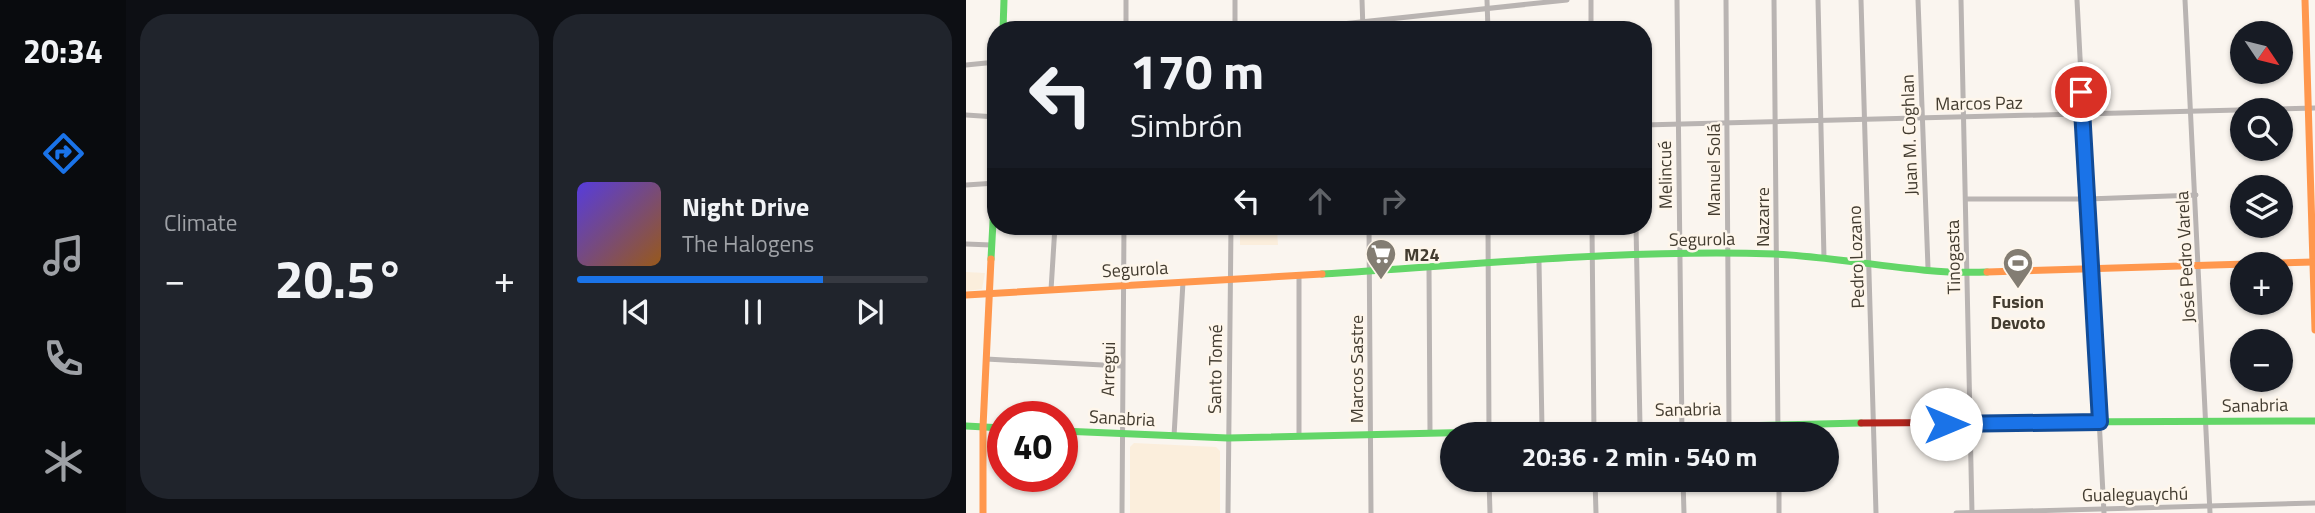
<!DOCTYPE html>
<html lang="en">
<head>
<meta charset="utf-8">
<style>
	:root { --surface:#171b24; --page:#20242c; --text:#f1f3f6; --muted:#9ea1a6; --line:#363941; --accent:#1a73e8 }
	body { margin:0; font-family:"Titillium Web",sans-serif; background:var(--page); color:var(--text); height:100vh; display:flex; flex-direction:column; font-size:26px; white-space:nowrap }
	* { box-sizing:border-box; margin:0 }
	p { font-size:23px; color:var(--muted) }
	.icon { flex:none; width:38px; height:38px; fill:none; stroke:currentColor; stroke-width:2; stroke-linecap:round; stroke-linejoin:round }
	.map { position:relative; flex:1; overflow:hidden }
	.sheet { display:flex; flex-direction:column; gap:14px; padding:14px; background:#0d0f14; width:840px }
	.sheet>* { flex:none }
	.banner { position:absolute; left:21px; top:21px; width:665px; height:214px; border-radius:28px; box-shadow:0 2px 5px #0004; background:#171b24; color:var(--text); overflow:hidden }
	.needle { width:46px; rotate:125deg }
	.fabs { position:absolute; left:1264px; top:21px; display:grid; gap:14px }
	.fabs a { display:grid; place-items:center; width:63px; height:63px; border-radius:50%; background:var(--surface); box-shadow:0 2px 5px #0004; font-size:35px }
	.speed { position:absolute; left:21px; top:401px; display:flex; gap:14px; font-size:35px; font-weight:700; text-align:center }
	.speed>* { display:grid; place-content:center; width:91px; height:91px; border-radius:50%; background:var(--surface); box-shadow:0 2px 5px #0004; line-height:1 }
	.speed .limit { border:10px solid #d22; background:#fff; color:#111 }
	.pin { position:absolute; display:grid; place-items:center; width:60px; height:60px; color:#fff; margin:-30px; border:4px solid #fff; border-radius:50%; box-shadow:0 2px 7px #0007 }
	.me { position:absolute; width:77px; margin:-38px; rotate:90deg; stroke-linejoin:round; filter:drop-shadow(0 0 5px #0008) }
	.turn { display:flex; align-items:center; gap:24px; height:147px; padding:0 28px; font-size:32px }
	.turn .icon { width:91px; height:91px; stroke-width:2.5 }
	.turn b { display:block; font-size:49px; line-height:60px }
	.lanes { display:flex; align-items:center; height:66px; padding:0 28px; background:#0003; justify-content:center; gap:35px; direction:ltr }
	.lanes .off { opacity:.35 }
	.big { font-size:52px; font-weight:700; line-height:1.1 }
	.sheet .card { flex:1; display:flex; flex-direction:column; justify-content:center; gap:10px; min-width:0; padding:0 24px; border-radius:28px; background:var(--page) }
	.song { display:flex; align-items:center; gap:21px }
	.cover { width:84px; height:84px; border-radius:10px; background:linear-gradient(135deg,hsl(250 70% 55%),hsl(30 70% 35%)) }
	.played { height:7px; border-radius:4px; background:linear-gradient(90deg,var(--accent) 70%,var(--line) 70%) }
	.keys { display:flex; justify-content:space-around; direction:ltr }
	.heat { display:flex; justify-content:space-between; align-items:center; font-size:38px; direction:ltr }
	.sheet .tiles { flex:1; display:grid; gap:14px; grid-template-columns:repeat(2,1fr) }
	.trip { position:absolute; left:474px; top:422px; width:399px; height:70px; border-radius:35px; background:var(--surface); box-shadow:0 2px 5px #0004; font-weight:700; line-height:70px; text-align:center }
	main { display:flex; flex:1; min-height:0 }
	.menu { display:flex; flex-direction:column; width:126px; justify-content:space-around; align-items:center; background:#090b0e; color:var(--muted) }
	.menu .icon { width:49px; height:49px }
	.menu .selected { color:var(--accent) }
	.menu b { font-size:32px; color:var(--text) }
	.map>svg:first-child { display:block }
</style>
</head>
<body>
<main>
<nav class="menu">
<b>20:34</b>
<svg class="icon selected" aria-label="directions" viewBox="0 0 24 24"><path d="M12 3l9 9-9 9-9-9zM9 14v-3h6M13 9l2 2-2 2"/></svg>
<svg class="icon" aria-label="music" viewBox="0 0 24 24"><path d="M9 18V5l10-2v13"/><circle cx="6" cy="18" r="3"/><circle cx="16" cy="16" r="3"/></svg>
<svg class="icon" aria-label="phone" viewBox="0 0 24 24"><path d="M5 4h4l2 5-3 2q2 4 5 5l2-3 5 2v4C11 20 4 13 5 4z"/></svg>
<svg class="icon" aria-label="climate" viewBox="0 0 24 24"><path d="M12 3v18M4 7l16 10M4 17L20 7"/></svg>
</nav>
<section class="sheet">
<div class="tiles">
<div class="card"><p>Climate</p>
<div class="heat"><a>−</a><b class="big">20.5°</b><a>+</a></div>
</div>
<div class="card">
<div class="song"><i class="cover"></i><div><b>Night Drive</b><p>The Halogens</p></div></div>
<div class="played"></div>
<div class="keys"><svg class="icon" aria-label="previous" viewBox="0 0 24 24"><path d="M18 5L8 12l10 7zM5 5v14"/></svg><svg class="icon" aria-label="pause" viewBox="0 0 24 24"><path d="M8 5v14M16 5v14"/></svg><svg class="icon" aria-label="next" viewBox="0 0 24 24"><path d="M6 5l10 7-10 7zM19 5v14"/></svg></div>
</div>
</div>
</section>
<div class="map">
<svg width="1349" height="513" viewBox="0 0 1349 513">
	<rect width="100%" height="100%" fill="#faf5ef"/>
	<g fill="#fbeedc">
		<path d="M274,228H311L312,245H274Z"/>
		<path d="M0,272L19,273L16,289L0,291Z"/>
		<path d="M168,443L250,447L254,451V513H164V447Z"/>
	</g>
	<g fill="none" stroke-linecap="round" stroke-linejoin="round">
		<g stroke="#b9b4b2" stroke-width="5">
			<path d="M396,0L397,30"/>
			<path d="M521,0L522,30"/>
			<path d="M625,0V30"/>
			<path d="M711,0L716,434"/>
			<path d="M760,0L763,424"/>
			<path d="M808,0L812,434"/>
			<path d="M852,0L858,258"/>
			<path d="M895,0L910,513"/>
			<path d="M952,0L962,268"/>
			<path d="M995,0L1006,513"/>
			<path d="M1111,0L1138,513"/>
			<path d="M1219,0L1244,513"/>
			<path d="M160,30V0"/>
			<path d="M269,30V0"/>
			<path d="M320,30L601,0"/>
			<path d="M0,65L30,62"/>
			<path d="M0,115L30,117"/>
			<path d="M677,125L1349,108"/>
			<path d="M0,185L30,183"/>
			<path d="M1000,199H1122L1230,195"/>
			<path d="M403,226L405,513"/>
			<path d="M522,226L523,433"/>
			<path d="M626,226L628,434"/>
			<path d="M670,226L674,426"/>
			<path d="M0,244L25,245"/>
			<path d="M573,262L576,429"/>
			<path d="M463,268L464,432"/>
			<path d="M85,290L89,226"/>
			<path d="M20,359L156,366"/>
			<path d="M208,436L217,282"/>
			<path d="M333,436V275"/>
			<path d="M523,480L524,513"/>
			<path d="M629,480L630,513"/>
			<path d="M717,480L718,513"/>
			<path d="M813,480V513"/>
			<path d="M156,513L158,226"/>
			<path d="M262,513L265,226"/>
			<path d="M990,513L1349,503"/>
		</g>
		<g stroke="#63d668" stroke-width="7">
			<path d="M37,30L38,0"/>
			<path d="M25,259L30,166"/>
			<path d="M356,274C506,265 658,249 809,254C879,257 950,275 1021,272"/>
			<path d="M1086,422L1349,421"/>
			<path d="M0,426L37,428"/>
			<path d="M96,431L262,438L895,423"/>
		</g>
		<g stroke="#ff974d" stroke-width="7">
			<path d="M1339,0L1349,330"/>
			<path d="M1021,272L1347,262"/>
			<path d="M0,295L356,274"/>
			<path d="M17,513V427L25,259"/>
		</g>
		<path stroke="#b3261e" stroke-width="7" d="M895,423L1086,422"/>
	</g>
	<g fill="none" stroke-linecap="round" stroke-linejoin="round">
		<g stroke="#114b97" stroke-width="18">
			<path id="route" d="M980,424L1134,422L1115,92"/>
		</g>
		<use href="#route" stroke="#1a73e8" stroke-width="12"/>
	</g>
	<defs>
		<g id="supermarket-pin" transform="scale(1.575)"><path d="M0 17L-7.5 6A9.5 9.5 0 1 1 7.5 6Z" fill="#837d73" stroke="#fef6eb"/><path d="M-6-5.5h2.5l.6 2H6L4.5 2H-2.5L-4.4-4H-6ZM-1.5 3.2a1.3 1.3 0 1 0 .1 0ZM3 3.2a1.3 1.3 0 1 0 .1 0Z" fill="#fff"/></g>
		<g id="stadium-pin" transform="scale(1.575)"><path d="M0 17L-7.5 6A9.5 9.5 0 1 1 7.5 6Z" fill="#837d73" stroke="#fef6eb"/><path d="M0-5a6.5 5 0 1 0 0 10a6.5 5 0 1 0 0-10ZM-3.5-1.8h7v3.6h-7Z" fill="#fff"/></g>
	</defs>
	<g fill-rule="evenodd">
		<use href="#supermarket-pin" x="415" y="254"/>
		<use href="#stadium-pin" x="1052" y="263"/>
	</g>
	<g text-anchor="middle" dominant-baseline="central" stroke-width="5" stroke-linejoin="round" paint-order="stroke">
		<g font-size="18" fill="#433c30" stroke="#fef6eb">
			<text transform="translate(1013 103) rotate(-1)">Marcos Paz</text>
			<text transform="translate(943 135) rotate(-92)">Juan M. Coghlan</text>
			<text transform="translate(747 170) rotate(-90)">Manuel Solá</text>
			<text transform="translate(699 175) rotate(-91)">Melincué</text>
			<text transform="translate(796 217) rotate(-90)">Nazarre</text>
			<text transform="translate(736 239) rotate(-1)">Segurola</text>
			<text transform="translate(890 257) rotate(-92)">Pedro Lozano</text>
			<text transform="translate(987 257) rotate(-91)">Tinogasta</text>
			<text transform="translate(1219 257) rotate(-93)">José Pedro Varela</text>
			<text transform="translate(169 269) rotate(-3)">Segurola</text>
			<text transform="translate(142 369) rotate(-89)">Arregui</text>
			<text transform="translate(249 369) rotate(-89)">Santo Tomé</text>
			<text transform="translate(390 369) rotate(-90)">Marcos Sastre</text>
			<text transform="translate(1289 405) rotate(-1)">Sanabria</text>
			<text transform="translate(722 409) rotate(-1)">Sanabria</text>
			<text transform="translate(156 418) rotate(3)">Sanabria</text>
			<text transform="translate(1169 494) rotate(-1)">Gualeguaychú</text>
		</g>
		<g font-size="18" font-weight="bold" fill="#433c30" stroke="#fef6eb" text-anchor="start">
			<text x="438" y="254">M24</text>
			<text x="1052" y="301" text-anchor="middle">Fusion<tspan x="1052" dy="21">Devoto</tspan></text>
		</g>
	</g>
</svg>
<div class="fabs">
<a><svg class="needle" viewBox="-14 -14 28 28"><path d="M0-13l5 13h-10z" fill="#e53935"/><path d="M0 13l5-13h-10z" fill="#9ea1a6"/></svg></a>
<a><svg class="icon" aria-label="search" viewBox="0 0 24 24"><circle cx="10" cy="10" r="6"/><path d="M15 15l6 6"/></svg></a>
<a><svg class="icon" aria-label="layers" viewBox="0 0 24 24"><path d="M12 4l9 5-9 5-9-5zM3 14l9 5 9-5"/></svg></a>
<a>+</a>
<a>−</a>
</div>
<div class="speed"><div class="limit">40</div></div>
<div class="pin" style="left:1115px;top:92px;background:#d93025"><svg class="icon" aria-label="arrive" viewBox="0 0 24 24"><path d="M6 21V4h12l-3 4 3 4H6"/></svg></div>
<svg class="me" style="left:980px;top:424px" viewBox="-20 -20 40 40"><circle r="19" fill="#fff"/><path d="M0-13L10 11 0 6-10 11z" fill="#1a73e8"/></svg>
<div class="trip">20:36 · 2 min · 540 m</div>
<div class="banner">
<div class="turn"><svg class="icon" aria-label="left" viewBox="0 0 24 24"><path d="M17 20v-9H6M10 6l-5 5 5 5"/></svg><div><b>170 m</b>Simbrón</div></div>
<div class="lanes"><svg class="icon" aria-label="left" viewBox="0 0 24 24"><path d="M17 20v-9H6M10 6l-5 5 5 5"/></svg><svg class="icon off" aria-label="ahead" viewBox="0 0 24 24"><path d="M12 20V5M6 11l6-6 6 6"/></svg><svg class="icon off" aria-label="right" viewBox="0 0 24 24"><path d="M7 20v-9h11M14 6l5 5-5 5"/></svg></div>
</div>
</div>
</main>
</body>
</html>
